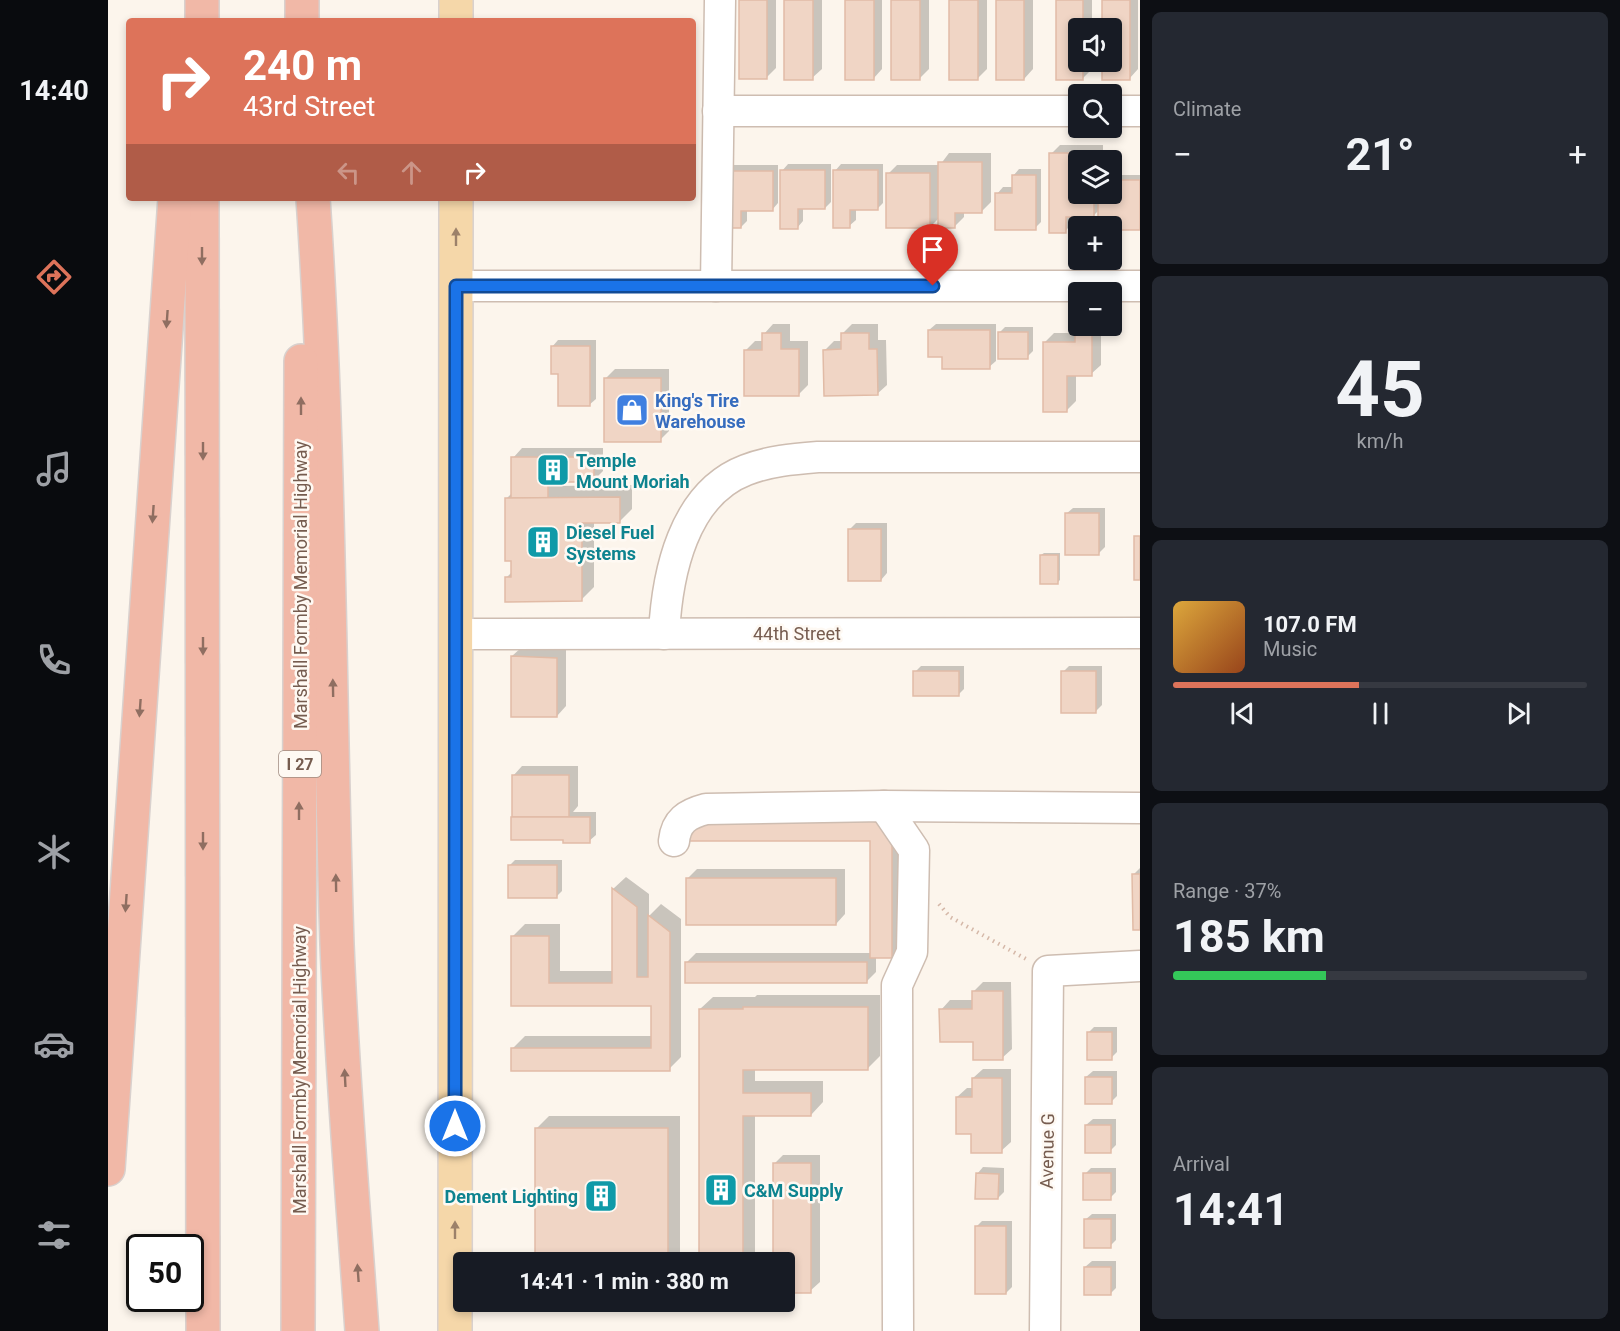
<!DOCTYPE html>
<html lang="en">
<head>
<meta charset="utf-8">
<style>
	:root { --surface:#171b24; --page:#242831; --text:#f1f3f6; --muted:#9ea1a6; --line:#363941; --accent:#dd735a }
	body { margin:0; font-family:Roboto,sans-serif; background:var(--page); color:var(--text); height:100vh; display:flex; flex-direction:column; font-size:22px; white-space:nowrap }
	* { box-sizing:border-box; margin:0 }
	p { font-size:20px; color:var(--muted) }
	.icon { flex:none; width:33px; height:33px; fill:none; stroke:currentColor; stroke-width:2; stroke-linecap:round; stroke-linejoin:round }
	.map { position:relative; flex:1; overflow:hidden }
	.sheet { display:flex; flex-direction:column; gap:12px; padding:12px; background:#0d0f14; width:480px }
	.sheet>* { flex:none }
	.hud { position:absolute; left:18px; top:18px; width:570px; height:183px; border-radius:6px; box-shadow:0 3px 9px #0003; background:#dd735a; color:#fff; overflow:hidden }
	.buttons { position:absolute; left:960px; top:18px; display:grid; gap:12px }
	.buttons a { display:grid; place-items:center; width:54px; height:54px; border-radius:6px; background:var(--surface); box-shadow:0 3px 9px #0003; font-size:30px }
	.speed { position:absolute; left:18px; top:1234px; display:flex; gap:12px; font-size:30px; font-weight:700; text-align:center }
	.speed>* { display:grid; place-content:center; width:78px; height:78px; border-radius:50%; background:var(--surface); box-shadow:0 3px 9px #0003; line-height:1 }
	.speed .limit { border:3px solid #111; border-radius:9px; background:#fff; color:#111 }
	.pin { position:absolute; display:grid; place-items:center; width:51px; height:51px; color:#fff; margin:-62px -26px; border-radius:50% 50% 50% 0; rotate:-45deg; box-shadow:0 0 6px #0007 }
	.pin .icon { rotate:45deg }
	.me { position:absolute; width:66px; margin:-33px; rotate:0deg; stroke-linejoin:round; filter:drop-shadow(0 0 4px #0008) }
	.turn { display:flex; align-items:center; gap:21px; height:126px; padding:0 18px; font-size:27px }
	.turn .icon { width:78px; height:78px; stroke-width:2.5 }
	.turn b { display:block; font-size:42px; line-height:51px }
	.lanes { display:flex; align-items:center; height:57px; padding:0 18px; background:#0003; justify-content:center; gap:30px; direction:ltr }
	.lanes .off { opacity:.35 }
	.big { font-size:45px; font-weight:700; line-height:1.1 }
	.sheet .widget { flex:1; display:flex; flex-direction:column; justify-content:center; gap:9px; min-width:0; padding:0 21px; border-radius:9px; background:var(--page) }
	.sheet .dial { align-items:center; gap:0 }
	.dial b { font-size:78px; line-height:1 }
	.song { display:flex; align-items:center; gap:18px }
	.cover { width:72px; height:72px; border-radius:9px; background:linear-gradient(135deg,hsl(40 70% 55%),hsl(20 70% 35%)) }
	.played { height:6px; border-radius:3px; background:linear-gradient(90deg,var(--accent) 45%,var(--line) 45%) }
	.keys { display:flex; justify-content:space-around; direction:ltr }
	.heat { display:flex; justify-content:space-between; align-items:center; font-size:33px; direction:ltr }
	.charge { height:9px; border-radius:4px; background:linear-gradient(90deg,#34c759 37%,var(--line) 0) }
	.trip { position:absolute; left:345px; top:1252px; width:342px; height:60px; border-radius:6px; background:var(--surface); box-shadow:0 3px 9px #0003; font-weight:700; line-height:60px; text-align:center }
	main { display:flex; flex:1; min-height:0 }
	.menu { display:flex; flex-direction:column; width:108px; justify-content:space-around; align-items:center; background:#090b0e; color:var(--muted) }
	.menu .icon { width:42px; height:42px }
	.menu .active { color:var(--accent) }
	.menu b { font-size:27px; color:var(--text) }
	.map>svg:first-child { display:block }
</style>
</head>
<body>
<main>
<nav class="menu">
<b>14:40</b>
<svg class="icon active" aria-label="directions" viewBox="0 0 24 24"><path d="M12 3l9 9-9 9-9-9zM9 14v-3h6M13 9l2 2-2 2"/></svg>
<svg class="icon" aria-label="music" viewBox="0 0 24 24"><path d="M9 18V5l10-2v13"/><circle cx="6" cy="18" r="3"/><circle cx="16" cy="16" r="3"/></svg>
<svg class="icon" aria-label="phone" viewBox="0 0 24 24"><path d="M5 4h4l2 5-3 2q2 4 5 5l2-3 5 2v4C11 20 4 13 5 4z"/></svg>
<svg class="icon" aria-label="climate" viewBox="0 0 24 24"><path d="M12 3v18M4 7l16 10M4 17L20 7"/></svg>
<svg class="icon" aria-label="car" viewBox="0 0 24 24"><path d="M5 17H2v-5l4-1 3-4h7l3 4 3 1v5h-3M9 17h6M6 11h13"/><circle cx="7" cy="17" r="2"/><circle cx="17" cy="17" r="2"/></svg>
<svg class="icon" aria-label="filters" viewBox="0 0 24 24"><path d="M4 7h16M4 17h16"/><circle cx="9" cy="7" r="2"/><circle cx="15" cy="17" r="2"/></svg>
</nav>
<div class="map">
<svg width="1032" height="1331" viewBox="0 0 1032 1331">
	<rect width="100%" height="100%" fill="#fcf5ec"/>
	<g fill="#0003">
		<path d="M632,0H668V68L659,77Z"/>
		<path d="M678,0H714V69L704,78Z"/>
		<path d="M738,0H774V69L765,79Z"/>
		<path d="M784,0H821V69L812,78Z"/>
		<path d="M843,0H879V69L869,79Z"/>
		<path d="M890,0H925V69L916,79Z"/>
		<path d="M949,0H984V28H970V62H984V69L974,79Z"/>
		<path d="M996,0H1030V69L1021,79H996V62H1004V28H996Z"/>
		<path d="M952,145H995V160H970V194H1004L1005,181L1011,175H1032V228L991,226V210L985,216H966V222L957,231L943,154Z"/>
		<path d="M841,153H883V202L874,211H856V217L846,227L832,217L822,227L780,174L789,165H832Z"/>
		<path d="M680,164H723V202L717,208H695V221L689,228L674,171Z"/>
		<path d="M733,164H775V203L769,209H748V220L741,226L727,171Z"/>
		<path d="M626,165H670V203L664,210H639V221L633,227L620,171Z"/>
		<path d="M911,169H933V222L927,228L889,194L895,187H905V176Z"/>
		<path d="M970,323V326H993V365L983,374H968V401L958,411L937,342L946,333H969Z"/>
		<path d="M665,324H682V341H700V385L691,394L637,351L647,341H656V334Z"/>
		<path d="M744,324H770V340H778L779,385L769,394L717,350L726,341H734V334Z"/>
		<path d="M828,324H888V361L881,367L836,355L821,330Z"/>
		<path d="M897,327H925V351L919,357L891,333Z"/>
		<path d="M450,340H488V399L481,405L451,373L444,347Z"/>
		<path d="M507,369H561V431L552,440L497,379Z"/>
		<path d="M414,448H495V471L485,481H449V486L524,485V509L512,521H486V587L473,600L399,577L405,571L399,498L405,492V458Z"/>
		<path d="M965,508H997V547L991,553L958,514Z"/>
		<path d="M748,523H779V573L773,580L742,529Z"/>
		<path d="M936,553H952V580L950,582L933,555Z"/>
		<path d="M414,647L458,649V706L449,716L404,656Z"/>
		<path d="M813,666H856V689L850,695L807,672Z"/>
		<path d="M961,666H994V705L988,711L955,672Z"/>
		<path d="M414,766H470V806L465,812H488V835L481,841L456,839L405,776Z"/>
		<path d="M793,818V947L784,957H768V972L758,982L579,962L588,953H764V840H580Z"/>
		<path d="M407,860H454V891L448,897L401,866Z"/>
		<path d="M1032,868V928L1026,874Z"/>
		<path d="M589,869H737V914L728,924L579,879Z"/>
		<path d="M518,877L541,894V916L553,904L573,919V1057L561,1069L404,1049L417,1036H545V1004H404V937L417,924H452V971H505V889Z"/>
		<path d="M875,982H903L904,1049L894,1058L866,1040L833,1010L842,1000H865V992Z"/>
		<path d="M649,995H772V1056L759,1069H647V1081H715V1102L703,1115H647V1263H592V1009L605,997H647Z"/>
		<path d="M986,1027H1009V1052L1003,1058L980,1033Z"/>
		<path d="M875,1069H903V1142L893,1151L865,1132L849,1097L859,1088H865V1078Z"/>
		<path d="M985,1071H1009V1096L1003,1102L978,1077Z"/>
		<path d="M441,1116H572V1263H428V1129Z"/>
		<path d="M985,1119H1008V1145L1002,1151L978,1125Z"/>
		<path d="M675,1155H712V1282L702,1291L676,1263H666V1164Z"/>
		<path d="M875,1167L896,1168V1192L890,1198L869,1174Z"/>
		<path d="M983,1168H1008V1192L1002,1198L977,1174Z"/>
		<path d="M984,1214H1008V1240L1002,1246L977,1220Z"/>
		<path d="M874,1221H904V1287L898,1293L868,1227Z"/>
		<path d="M984,1261H1008V1288L1002,1294L977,1267Z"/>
	</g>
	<g fill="#f0d5c5" stroke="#e1bba6" stroke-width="1.5">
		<rect x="631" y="0" width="28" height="79"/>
		<rect x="676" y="0" width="29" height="80"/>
		<rect x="737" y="0" width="29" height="80"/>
		<rect x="783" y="0" width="29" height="80"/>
		<rect x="841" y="0" width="29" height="80"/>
		<rect x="888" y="0" width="28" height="80"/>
		<path d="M948,0H975V28H970V62H975V80H948Z"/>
		<path d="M994,0H1022V80H994V62H1004V28H994Z"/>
		<path d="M941,153H986V160H970V194H986V217H958V233H941Z"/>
		<path d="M830,162H874V213H847V228H830Z"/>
		<path d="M672,170H717V209H690V229H672Z"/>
		<path d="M725,170H770V210H742V228H725Z"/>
		<path d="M619,171H665V211H633V228H619Z"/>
		<rect x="778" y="173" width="44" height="55"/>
		<path d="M904,175H928V230H887V193H904Z"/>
		<path d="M1004,180H1032V230H1004V226H990V196H1004Z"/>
		<path d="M967,324L984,326V376H959V412H935V342H967Z"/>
		<path d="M820,330H882V369H834V357H820Z"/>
		<rect x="890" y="332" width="30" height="27"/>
		<path d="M654,333H673V349H691V396H636V350H654Z"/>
		<path d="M733,333H761V349H769L770,395L716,396L715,350L733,349Z"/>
		<path d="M443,346H482V406H450V374H443Z"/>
		<rect x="496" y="378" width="57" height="64"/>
		<path d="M403,457H486V482H440V498H403Z"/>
		<path d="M512,497V523H474V601L397,602V577H403V561H397V498Z"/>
		<rect x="957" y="513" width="34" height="42"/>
		<rect x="740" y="529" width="33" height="52"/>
		<rect x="1026" y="536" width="6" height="44"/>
		<rect x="932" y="555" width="18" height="29"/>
		<path d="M403,656L449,658V717H403Z"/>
		<rect x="805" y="671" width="46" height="25"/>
		<rect x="953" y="671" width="35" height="42"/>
		<rect x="404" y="775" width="57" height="42"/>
		<path d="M403,817H482V843H455V840H403Z"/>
		<path d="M589,820H761L784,827V958H762V841H578Z"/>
		<rect x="400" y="865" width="49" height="33"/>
		<path d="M1024,874H1032V930H1025Z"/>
		<rect x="578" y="878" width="150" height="47"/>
		<path d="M504,888L529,907V977H540V915L562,932V1071H403V1048H543V1006H403V936H441V983H504Z"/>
		<rect x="577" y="962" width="182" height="21"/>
		<path d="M864,991H895V1060H865V1042H832L831,1009H864Z"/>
		<path d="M635,1007H760V1070H635V1093H703V1116H635V1263H591V1009H635Z"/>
		<rect x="979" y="1032" width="25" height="28"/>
		<rect x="977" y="1077" width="27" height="27"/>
		<path d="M864,1078H894V1153H863V1134H848V1097H864Z"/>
		<rect x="977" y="1125" width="26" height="28"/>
		<rect x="427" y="1128" width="133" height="135"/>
		<path d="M665,1163H703V1293H676V1263H665Z"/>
		<path d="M868,1173L891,1174L890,1199H867Z"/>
		<rect x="975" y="1173" width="28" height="27"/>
		<rect x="976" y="1219" width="27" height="29"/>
		<rect x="867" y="1226" width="31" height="68"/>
		<rect x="976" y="1267" width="27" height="28"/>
	</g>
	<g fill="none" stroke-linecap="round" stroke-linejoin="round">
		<g stroke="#cebdb1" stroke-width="33">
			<g id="minor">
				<path d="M610,111H970"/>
				<path d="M1004,111H1032"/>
				<path d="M348,286H1032"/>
				<path d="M608,286L612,0"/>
				<path d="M347,634L1032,633"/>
				<path d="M556,634C559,574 575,494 638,470C661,461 685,459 710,457H1032"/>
				<path d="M776,806L806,850L804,952L789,985L790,1331"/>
				<path d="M566,841C568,821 579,814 598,809L776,806L1032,808"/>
				<path d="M937,1331L940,971L1032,966"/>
			</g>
		</g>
		<g stroke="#d9d1ce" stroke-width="36">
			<g id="major">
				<path d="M348,0V21"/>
				<path d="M347,1331L348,198"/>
			</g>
		</g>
		<g stroke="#d9d1ce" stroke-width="36">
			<g id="highway">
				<path d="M194,0V21"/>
				<path d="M94,21V0"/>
				<path d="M94,198L95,1331"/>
				<path d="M205,198C222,446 221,695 229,944C234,1073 245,1202 254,1331"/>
				<path d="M0,1169L67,198"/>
				<path d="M190,1331L193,361"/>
			</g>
		</g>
		<path stroke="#d5b8a8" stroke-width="4" stroke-dasharray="1.5 4.5" stroke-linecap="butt" d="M831,904L842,917L918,959"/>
		<use href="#minor" stroke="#fff" stroke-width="30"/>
		<use href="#major" stroke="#f5d7a9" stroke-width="33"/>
		<use href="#highway" stroke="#f1b8a7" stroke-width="33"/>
	</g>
	<defs><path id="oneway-solid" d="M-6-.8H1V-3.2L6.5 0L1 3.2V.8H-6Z" transform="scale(1.5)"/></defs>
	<g fill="#9c816a">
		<use href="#oneway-solid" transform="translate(348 237) rotate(-90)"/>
		<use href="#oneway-solid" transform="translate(347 1230) rotate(-90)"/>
	</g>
	<g fill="#8f6e61">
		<use href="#oneway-solid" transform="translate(94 256) rotate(90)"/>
		<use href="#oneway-solid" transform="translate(59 319) rotate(94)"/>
		<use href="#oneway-solid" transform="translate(193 406) rotate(-90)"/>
		<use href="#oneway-solid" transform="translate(95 451) rotate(90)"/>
		<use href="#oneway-solid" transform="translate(45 514) rotate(94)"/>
		<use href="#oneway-solid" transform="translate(95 646) rotate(90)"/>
		<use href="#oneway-solid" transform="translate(225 688) rotate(-91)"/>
		<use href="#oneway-solid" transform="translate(32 708) rotate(94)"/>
		<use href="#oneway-solid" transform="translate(191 811) rotate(-90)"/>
		<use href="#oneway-solid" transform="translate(95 841) rotate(90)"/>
		<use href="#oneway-solid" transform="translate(228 883) rotate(-91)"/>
		<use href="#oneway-solid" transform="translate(18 903) rotate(94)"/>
		<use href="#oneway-solid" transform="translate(237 1078) rotate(-93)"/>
		<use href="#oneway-solid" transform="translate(250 1273) rotate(-94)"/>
	</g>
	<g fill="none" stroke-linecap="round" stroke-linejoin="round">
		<g stroke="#114b97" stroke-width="15">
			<path id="route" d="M347,1126L348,286H825"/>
		</g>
		<use href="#route" stroke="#1a73e8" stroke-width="10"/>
	</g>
	<defs>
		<g id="shop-square" transform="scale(1.725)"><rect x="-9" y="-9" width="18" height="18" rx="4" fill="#3f7fe0" stroke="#fef9f3"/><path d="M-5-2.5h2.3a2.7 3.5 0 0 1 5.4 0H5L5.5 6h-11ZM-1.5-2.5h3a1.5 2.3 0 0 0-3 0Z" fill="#fff"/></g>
		<g id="building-square" transform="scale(1.725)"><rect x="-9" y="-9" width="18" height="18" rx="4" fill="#0f9aa8" stroke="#fef9f3"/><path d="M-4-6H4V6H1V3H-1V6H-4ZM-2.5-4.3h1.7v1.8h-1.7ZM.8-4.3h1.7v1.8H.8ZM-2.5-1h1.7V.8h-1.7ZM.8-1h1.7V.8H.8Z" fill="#fff"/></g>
	</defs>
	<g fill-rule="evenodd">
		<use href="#shop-square" x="524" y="410"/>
		<use href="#building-square" x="445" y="470"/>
		<use href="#building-square" x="435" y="542"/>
		<use href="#building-square" x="613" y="1190"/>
		<use href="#building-square" x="493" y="1196"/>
	</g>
	<g text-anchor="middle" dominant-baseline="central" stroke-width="5" stroke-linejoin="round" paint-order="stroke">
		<rect fill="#fef9f3" stroke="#9f8b80" stroke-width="1.5" x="171" y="751" width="42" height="26" rx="4.5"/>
		<g font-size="16" font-weight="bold" fill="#765c4f">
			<text x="192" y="764">I 27</text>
		</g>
		<g font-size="18" font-weight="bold" fill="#366cbe" stroke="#fef9f3" text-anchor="start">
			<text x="547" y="400">King's Tire<tspan x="547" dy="21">Warehouse</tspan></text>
		</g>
		<g font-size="18" font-weight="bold" fill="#0d838f" stroke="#fef9f3" text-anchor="start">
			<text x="468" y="460">Temple<tspan x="468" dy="21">Mount Moriah</tspan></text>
			<text x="458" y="532">Diesel Fuel<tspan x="458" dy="21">Systems</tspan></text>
			<text x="636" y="1190">C&amp;M Supply</text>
			<text x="470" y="1196" text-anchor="end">Dement Lighting</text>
		</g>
		<g font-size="18" fill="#765c4f" stroke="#fef9f3">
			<text transform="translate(192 585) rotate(-90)">Marshall Formby Memorial Highway</text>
			<text x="689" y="633">44th Street</text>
			<text transform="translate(191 1070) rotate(-90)">Marshall Formby Memorial Highway</text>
			<text transform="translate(939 1151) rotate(-89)">Avenue G</text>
		</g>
	</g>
</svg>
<div class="buttons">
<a><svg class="icon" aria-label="sound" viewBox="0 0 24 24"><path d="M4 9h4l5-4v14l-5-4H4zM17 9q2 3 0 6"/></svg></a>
<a><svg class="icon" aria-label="search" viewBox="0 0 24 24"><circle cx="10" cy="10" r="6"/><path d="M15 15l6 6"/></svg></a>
<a><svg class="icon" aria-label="layers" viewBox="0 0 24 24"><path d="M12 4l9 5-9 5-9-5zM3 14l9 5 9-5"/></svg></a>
<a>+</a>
<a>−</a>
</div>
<div class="speed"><div class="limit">50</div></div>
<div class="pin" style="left:825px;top:286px;background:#d93025"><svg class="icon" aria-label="arrive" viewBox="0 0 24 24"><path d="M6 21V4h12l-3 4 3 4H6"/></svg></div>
<svg class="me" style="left:347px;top:1126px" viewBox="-20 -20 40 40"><circle r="17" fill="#1a73e8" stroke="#fff" stroke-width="3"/><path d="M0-11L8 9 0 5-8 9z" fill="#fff"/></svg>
<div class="trip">14:41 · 1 min · 380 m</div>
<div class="hud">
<div class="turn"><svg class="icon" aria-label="right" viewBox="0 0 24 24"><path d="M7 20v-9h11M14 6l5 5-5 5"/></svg><div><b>240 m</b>43rd Street</div></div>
<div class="lanes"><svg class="icon off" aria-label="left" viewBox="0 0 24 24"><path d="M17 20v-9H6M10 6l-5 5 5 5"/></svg><svg class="icon off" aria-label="ahead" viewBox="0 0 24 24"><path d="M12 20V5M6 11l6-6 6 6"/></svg><svg class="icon" aria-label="right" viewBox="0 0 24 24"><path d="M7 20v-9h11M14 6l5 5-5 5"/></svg></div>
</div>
</div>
<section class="sheet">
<div class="widget"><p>Climate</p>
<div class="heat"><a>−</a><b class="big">21°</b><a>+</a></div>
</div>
<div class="widget dial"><b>45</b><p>km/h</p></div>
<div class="widget">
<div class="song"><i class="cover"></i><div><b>107.0 FM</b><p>Music</p></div></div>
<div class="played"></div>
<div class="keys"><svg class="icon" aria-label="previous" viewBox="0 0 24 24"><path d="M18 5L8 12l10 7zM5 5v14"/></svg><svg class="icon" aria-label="pause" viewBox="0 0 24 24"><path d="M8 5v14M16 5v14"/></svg><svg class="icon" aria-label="next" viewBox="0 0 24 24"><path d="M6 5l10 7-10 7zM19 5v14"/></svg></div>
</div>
<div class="widget"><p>Range · 37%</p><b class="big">185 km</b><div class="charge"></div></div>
<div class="widget"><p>Arrival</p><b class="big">14:41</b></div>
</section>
</main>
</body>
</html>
